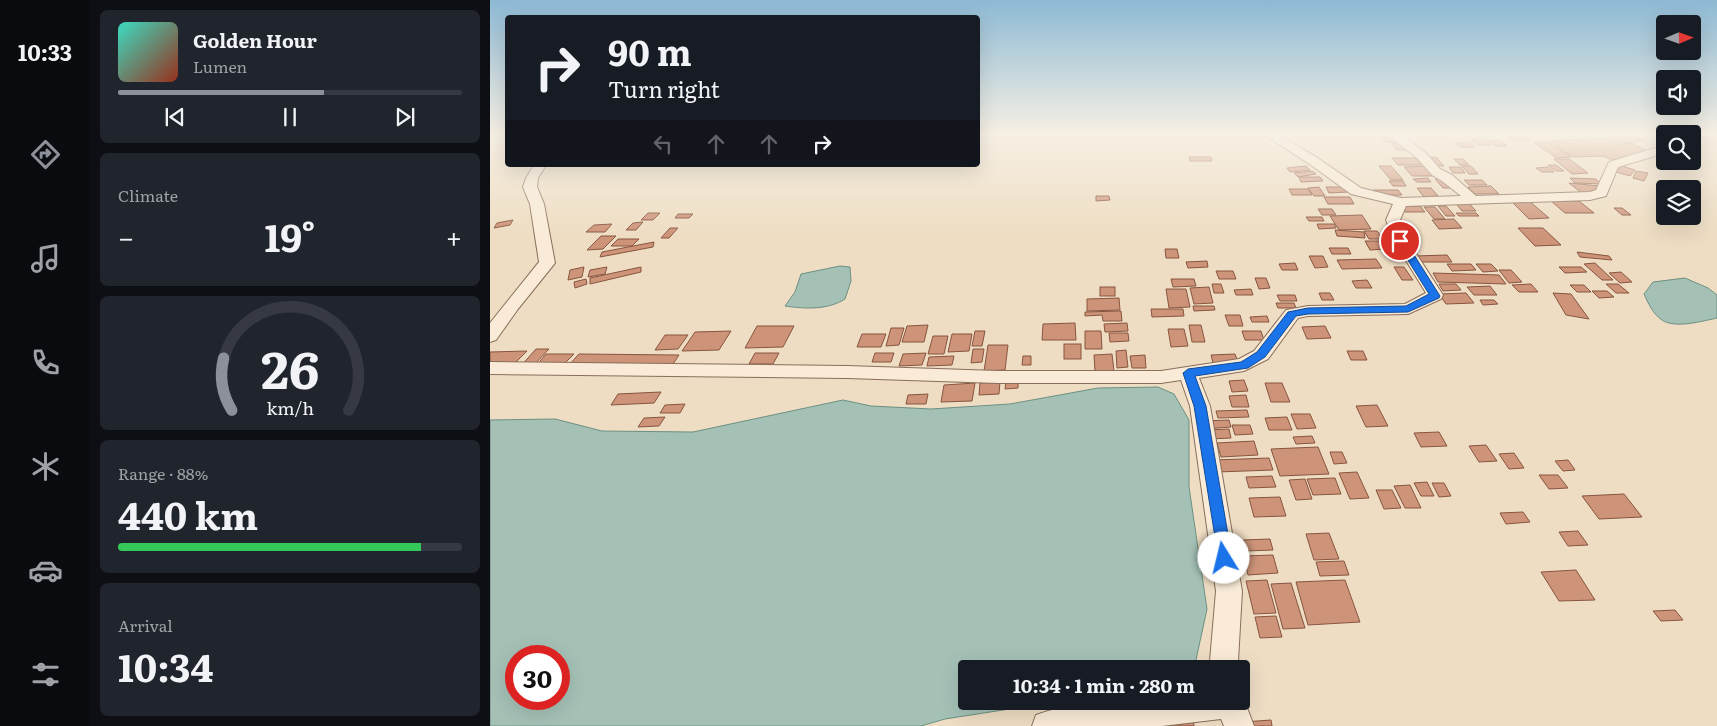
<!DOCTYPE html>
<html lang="en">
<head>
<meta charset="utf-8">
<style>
	:root { --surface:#171b24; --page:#20242c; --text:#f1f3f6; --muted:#9ea1a6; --line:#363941; --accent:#8c9099 }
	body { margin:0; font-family:Literata,serif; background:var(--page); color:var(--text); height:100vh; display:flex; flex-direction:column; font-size:19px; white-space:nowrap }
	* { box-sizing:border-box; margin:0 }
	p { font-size:16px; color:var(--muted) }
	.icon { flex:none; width:28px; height:28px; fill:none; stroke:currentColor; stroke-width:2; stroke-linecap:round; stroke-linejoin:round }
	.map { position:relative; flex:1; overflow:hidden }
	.details { display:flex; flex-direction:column; gap:10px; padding:10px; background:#0d0f14; width:400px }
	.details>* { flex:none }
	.banner { position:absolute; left:15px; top:15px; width:475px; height:152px; border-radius:5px; box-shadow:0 5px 20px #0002; background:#171b24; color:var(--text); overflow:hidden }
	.needle { width:32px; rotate:88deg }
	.buttons { position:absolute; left:1166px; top:15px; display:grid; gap:10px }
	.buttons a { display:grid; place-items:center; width:45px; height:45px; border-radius:5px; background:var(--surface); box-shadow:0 5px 20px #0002; font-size:25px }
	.speed { position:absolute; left:15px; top:645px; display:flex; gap:10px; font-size:25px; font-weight:700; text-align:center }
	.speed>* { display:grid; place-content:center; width:65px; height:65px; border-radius:50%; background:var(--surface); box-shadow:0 5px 20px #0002; line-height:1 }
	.speed .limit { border:8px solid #d22; background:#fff; color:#111 }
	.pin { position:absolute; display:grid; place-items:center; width:42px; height:42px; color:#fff; margin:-21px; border:2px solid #fff; border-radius:50%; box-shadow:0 1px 5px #0007 }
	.me { position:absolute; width:55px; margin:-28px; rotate:351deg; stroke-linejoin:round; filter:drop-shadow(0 0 4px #0008) }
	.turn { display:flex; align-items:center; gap:18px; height:105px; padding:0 20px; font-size:22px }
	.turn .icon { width:65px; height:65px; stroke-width:2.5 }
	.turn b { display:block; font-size:35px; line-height:42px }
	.lanes { display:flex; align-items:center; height:48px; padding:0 20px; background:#0003; justify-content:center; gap:25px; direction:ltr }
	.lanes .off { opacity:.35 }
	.big { font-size:38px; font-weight:700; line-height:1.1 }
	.details .card { flex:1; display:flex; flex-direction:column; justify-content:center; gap:8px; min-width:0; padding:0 18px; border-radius:8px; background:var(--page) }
	.details .dial { align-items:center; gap:0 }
	.dial svg { height:130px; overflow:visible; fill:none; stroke:var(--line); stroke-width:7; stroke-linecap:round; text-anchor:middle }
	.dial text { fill:var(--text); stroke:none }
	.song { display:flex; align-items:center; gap:15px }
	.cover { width:60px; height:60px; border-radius:8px; background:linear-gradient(135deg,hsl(170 70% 55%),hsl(10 70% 35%)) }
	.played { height:5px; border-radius:2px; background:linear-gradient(90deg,var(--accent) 60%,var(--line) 60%) }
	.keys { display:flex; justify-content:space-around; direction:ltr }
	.heat { display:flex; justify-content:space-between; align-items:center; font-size:28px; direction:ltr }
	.charge { height:8px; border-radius:4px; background:linear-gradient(90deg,#34c759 88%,var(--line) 0) }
	.trip { position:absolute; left:468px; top:660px; width:292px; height:50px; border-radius:5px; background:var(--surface); box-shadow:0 5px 20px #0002; font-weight:700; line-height:50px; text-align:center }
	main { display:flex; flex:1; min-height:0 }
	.tab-bar { display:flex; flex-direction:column; width:90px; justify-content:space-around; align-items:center; background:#090b0e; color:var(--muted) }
	.tab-bar .icon { width:35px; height:35px }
	.tab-bar .current { color:var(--accent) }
	.tab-bar b { font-size:22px; color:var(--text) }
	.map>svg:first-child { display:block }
</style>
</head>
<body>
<main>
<nav class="tab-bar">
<b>10:33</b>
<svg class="icon current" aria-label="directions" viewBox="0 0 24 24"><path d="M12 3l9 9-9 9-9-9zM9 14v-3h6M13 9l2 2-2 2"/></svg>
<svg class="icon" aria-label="music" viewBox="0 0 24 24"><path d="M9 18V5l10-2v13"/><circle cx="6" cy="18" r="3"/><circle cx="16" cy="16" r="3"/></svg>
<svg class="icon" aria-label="phone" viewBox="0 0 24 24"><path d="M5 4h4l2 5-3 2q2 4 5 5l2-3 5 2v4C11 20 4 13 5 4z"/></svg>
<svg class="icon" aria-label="climate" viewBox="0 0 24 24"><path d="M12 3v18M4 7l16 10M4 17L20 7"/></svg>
<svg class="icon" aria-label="car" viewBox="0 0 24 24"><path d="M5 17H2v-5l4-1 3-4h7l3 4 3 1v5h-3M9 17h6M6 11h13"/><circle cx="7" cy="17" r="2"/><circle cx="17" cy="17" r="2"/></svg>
<svg class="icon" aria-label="filters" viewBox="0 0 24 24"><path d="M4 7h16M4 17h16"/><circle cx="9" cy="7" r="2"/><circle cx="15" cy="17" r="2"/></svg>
</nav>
<section class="details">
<div class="card">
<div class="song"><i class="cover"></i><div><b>Golden Hour</b><p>Lumen</p></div></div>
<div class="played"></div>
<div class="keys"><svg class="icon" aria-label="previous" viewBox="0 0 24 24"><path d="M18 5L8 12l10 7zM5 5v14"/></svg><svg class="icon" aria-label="pause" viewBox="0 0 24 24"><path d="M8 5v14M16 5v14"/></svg><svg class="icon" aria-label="next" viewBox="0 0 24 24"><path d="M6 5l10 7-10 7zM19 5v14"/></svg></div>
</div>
<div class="card"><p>Climate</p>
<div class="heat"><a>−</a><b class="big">19°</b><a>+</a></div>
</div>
<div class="card dial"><svg viewBox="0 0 100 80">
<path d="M14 69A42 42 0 1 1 86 69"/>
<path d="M14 69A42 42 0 0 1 9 37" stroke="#8c9099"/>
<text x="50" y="56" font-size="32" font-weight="700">26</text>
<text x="50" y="72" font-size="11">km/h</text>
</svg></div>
<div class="card"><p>Range · 88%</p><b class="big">440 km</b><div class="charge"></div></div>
<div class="card"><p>Arrival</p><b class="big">10:34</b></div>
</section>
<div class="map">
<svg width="1227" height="726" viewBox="0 0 1227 726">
	<rect width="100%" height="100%" fill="#eeddc3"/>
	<g fill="#a5c1b6" stroke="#6c9083" fill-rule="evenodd">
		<path d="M350,266L360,267L361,281L355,299C338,310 315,309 295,306L305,292L311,274Z"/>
		<path d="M1195,278L1218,288L1227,295V318C1213,321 1185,329 1172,320C1163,314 1158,303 1154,294L1163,282Z"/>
		<path d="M668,387L684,394L699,420V487L717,609L704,669H476V701H571L455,719L431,726H0V420L65,419L112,431L203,432L353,400L381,406L441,409L520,404L608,388ZM26,656H69V699H26Z"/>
	</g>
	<g fill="#cd9479" stroke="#88553f">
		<path d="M888,134H900L906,142H895Z"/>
		<path d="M1114,134H1125L1134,139L1138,138L1130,134H1139L1153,140L1135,144Z"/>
		<path d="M1016,135H1032L1039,141H1023Z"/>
		<path d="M993,138L1001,145H988L980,139Z"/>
		<path d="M1119,138L1132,145L1141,143L1157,151L1122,160L1113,156L1083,157L1059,141Z"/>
		<path d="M1010,140L1017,146H1005L998,141Z"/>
		<path d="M979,142L985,147H971L965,143Z"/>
		<path d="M1057,142L1081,157L1067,158L1044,143Z"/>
		<path d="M901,143H910L917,150H907Z"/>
		<path d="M699,157H721L722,161H700Z"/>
		<path d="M946,157L954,166H942L934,158Z"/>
		<path d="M902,158H932L939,165H908Z"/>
		<path d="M964,159H973L979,165H970Z"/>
		<path d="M1064,159H1079L1098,173L1082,174Z"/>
		<path d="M1058,165H1066L1074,171H1066Z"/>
		<path d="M816,166L820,170L800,172L797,168Z"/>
		<path d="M889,166H901L913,180H901Z"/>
		<path d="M939,166L948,176H922L914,167Z"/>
		<path d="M972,166H981L988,174H979Z"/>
		<path d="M1132,166L1145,170L1140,176L1126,172Z"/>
		<path d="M959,167H971L975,173H963Z"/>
		<path d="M1058,167L1064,172H1052L1046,168Z"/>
		<path d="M822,171L826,174L808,177L804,173Z"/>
		<path d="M1146,171L1158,173L1154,181L1143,178Z"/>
		<path d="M809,177H830L833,181L811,182Z"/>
		<path d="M938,178L941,182H927L923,179Z"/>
		<path d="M957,178L966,188H953L945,179Z"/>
		<path d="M1080,178L1106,179L1111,184L1085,183Z"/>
		<path d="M974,180H992L997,185H979Z"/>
		<path d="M899,181H913L916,186H903Z"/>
		<path d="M1079,183L1109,186L1104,192L1093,194Z"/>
		<path d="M1001,186L1009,194H985L978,187Z"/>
		<path d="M829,187L835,196H824L818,188Z"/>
		<path d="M836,187H854L858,192L839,193Z"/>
		<path d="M927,188H941L948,196L934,197Z"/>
		<path d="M799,189H818L822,195H802Z"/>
		<path d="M883,190H908L912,195H886Z"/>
		<path d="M606,196H619L620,200L606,201Z"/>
		<path d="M834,197H860L864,204H838Z"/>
		<path d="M1020,200H1038L1059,218L1039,219Z"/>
		<path d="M964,201H977L986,211H972Z"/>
		<path d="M1061,201H1089L1104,213H1075Z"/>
		<path d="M910,206H930L935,212H915Z"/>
		<path d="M948,206H956L965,216H956Z"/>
		<path d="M934,207H945L955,219H944Z"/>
		<path d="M1124,208H1132L1141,215H1132Z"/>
		<path d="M828,209H842L846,215H832Z"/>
		<path d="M158,213H170L163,220H151Z"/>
		<path d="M966,213H986L989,216H969Z"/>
		<path d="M188,214H203L199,218H185Z"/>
		<path d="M872,215L881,229L849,230L840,216Z"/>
		<path d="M816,217H832L834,221H819Z"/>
		<path d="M964,219L972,228L949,229L942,220Z"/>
		<path d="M23,220L20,225L4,228L7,223Z"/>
		<path d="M153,222L146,230H136L143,223Z"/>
		<path d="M122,224L115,232H96L104,225Z"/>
		<path d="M827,224H844L846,228L829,229Z"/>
		<path d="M180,228H188L179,238H171Z"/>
		<path d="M909,228H918L925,236H915Z"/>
		<path d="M1028,228H1053L1071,245L1045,246Z"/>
		<path d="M845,230L874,232L875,238L847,236Z"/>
		<path d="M874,231H887L893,239H879Z"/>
		<path d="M111,236H126L113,249L97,250Z"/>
		<path d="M128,239H149L142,246H121Z"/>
		<path d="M875,241H890L895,249L880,250Z"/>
		<path d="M164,242L163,247L110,257L112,252Z"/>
		<path d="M895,247H904L910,255H901Z"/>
		<path d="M839,248H858L861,254H842Z"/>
		<path d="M675,249H687L689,258H676Z"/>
		<path d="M1087,252L1119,256L1122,260L1090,257Z"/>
		<path d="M957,255L962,262H928L924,256Z"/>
		<path d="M819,256H833L838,267L825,268Z"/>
		<path d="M886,259L892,268L852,269L847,260Z"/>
		<path d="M717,261L718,267L698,268L696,262Z"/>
		<path d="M805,263L808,270H792L789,264Z"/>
		<path d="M1105,263L1123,280H1112L1094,264Z"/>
		<path d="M957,264H981L986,270L962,271Z"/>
		<path d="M986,264H1001L1008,271L993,272Z"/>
		<path d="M94,267L92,277L78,280L80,270Z"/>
		<path d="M117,267L115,274L98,277L100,270Z"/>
		<path d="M151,267V272L100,284V278Z"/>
		<path d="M904,267H914L923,280H912Z"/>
		<path d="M1069,267H1091L1097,272L1075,273Z"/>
		<path d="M1009,270H1021L1032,282L1019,283Z"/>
		<path d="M726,271H743L746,279H729Z"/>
		<path d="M1131,272L1142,282L1130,283L1119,273Z"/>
		<path d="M943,273L1009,275L1016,284L948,282Z"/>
		<path d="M765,278H776L780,288L769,289Z"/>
		<path d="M96,279L97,284L85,288L84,282Z"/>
		<path d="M681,279H704L706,286L683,287Z"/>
		<path d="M877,280L882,288H866L862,281Z"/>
		<path d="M722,284H731L734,293H724Z"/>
		<path d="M949,284H966L971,290L953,291Z"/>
		<path d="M1041,284L1048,292H1029L1022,285Z"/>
		<path d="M1116,284H1128L1139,293H1126Z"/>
		<path d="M1080,285H1094L1101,292H1087Z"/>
		<path d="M1000,286L1007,295H984L977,287Z"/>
		<rect x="610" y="287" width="15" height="9"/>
		<path d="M719,287L723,303L704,304L700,288Z"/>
		<path d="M676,289H696L700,307L679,308Z"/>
		<path d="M761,289L763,295H746L744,290Z"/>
		<path d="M1102,291H1117L1124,297L1109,298Z"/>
		<path d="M829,293H840L844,300H832Z"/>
		<path d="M976,293L984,303L956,304L949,294Z"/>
		<path d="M1063,293L1081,294L1099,319L1076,315Z"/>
		<path d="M787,295H805L807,301H790Z"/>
		<path d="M629,298L630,310L597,311V299Z"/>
		<path d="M990,300H1004L1008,304L993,305Z"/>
		<path d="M786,303H804L806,308H788Z"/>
		<path d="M703,306H724L725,310L704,311Z"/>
		<path d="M661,309H693L694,316L662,317Z"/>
		<path d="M631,311L632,321H613L612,315L595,316V312Z"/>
		<path d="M735,315H750L753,326H739Z"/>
		<path d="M777,316L779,322H762L760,317Z"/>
		<path d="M585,323L586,340H552L553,324Z"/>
		<path d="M637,323L638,331L615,332L614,324Z"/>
		<path d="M438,325L434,342H412L417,326Z"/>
		<path d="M699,325H711L715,342H702Z"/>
		<path d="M267,326H304L293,347L255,348Z"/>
		<path d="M835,326L841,338L817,339L812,327Z"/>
		<path d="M401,328H414L409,345L396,346Z"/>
		<path d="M678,329H694L698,346L681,347Z"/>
		<path d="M241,331L229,350L192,351L205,332Z"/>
		<path d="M485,331H495L492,346H482Z"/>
		<path d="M595,331H611L612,349H595Z"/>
		<path d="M752,331H771L774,340H755Z"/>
		<path d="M619,333H638L639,341L620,342Z"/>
		<path d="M372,334H396L391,347H367Z"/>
		<path d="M462,334H482L479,351L458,352Z"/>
		<path d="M175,335H198L188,349L165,350Z"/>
		<path d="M443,336H458L454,354H438Z"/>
		<rect x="574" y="344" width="17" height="15"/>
		<path d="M498,345H518L515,370L494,371Z"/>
		<path d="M46,349H59L43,366L30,367Z"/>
		<path d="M483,349H494L492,362L481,363Z"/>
		<path d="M636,350L638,367L627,368L626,351Z"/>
		<path d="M37,351L25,363L0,364V352Z"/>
		<path d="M857,351H873L877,360H861Z"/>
		<path d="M265,353H289L283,364H259Z"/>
		<path d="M385,353H404L401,362H382Z"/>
		<path d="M436,353L432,365L409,366L413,354Z"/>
		<path d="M56,354H84L73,365L46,366Z"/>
		<path d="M89,354L189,355L181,367L78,366Z"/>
		<path d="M622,354L624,371H605L604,355Z"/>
		<path d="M745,354L748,362L723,363L721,355Z"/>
		<path d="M655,355L656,368H642L640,356Z"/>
		<path d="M464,356L462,365L437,366L439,357Z"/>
		<path d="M533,356H541V365H532Z"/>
		<path d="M754,380L758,391L742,392L739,381Z"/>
		<path d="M516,381H528V388L515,389Z"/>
		<path d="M510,382L509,394L489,395L490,383Z"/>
		<path d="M485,383L482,401L451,402L454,385Z"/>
		<path d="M775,383H792L800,402H781Z"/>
		<path d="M171,392L164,403L121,405L128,394Z"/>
		<path d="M438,394L436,404H416L418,395Z"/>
		<path d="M756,395L759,407H742L739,396Z"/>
		<path d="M195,404L190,413H170L175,405Z"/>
		<path d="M887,405L898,426L876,427L866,406Z"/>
		<path d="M757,410L759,417L728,418L726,411Z"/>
		<path d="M801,414H820L826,428L807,429Z"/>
		<path d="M175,417L169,426L148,427L154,418Z"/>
		<path d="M797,417L802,430H779L775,418Z"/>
		<path d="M739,420L741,427L714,429L713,421Z"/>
		<path d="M742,425H760L763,434L745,435Z"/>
		<path d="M739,429L741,438L718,439L716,430Z"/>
		<path d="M949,432L957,446L931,447L924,433Z"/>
		<path d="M822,436L825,443L806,444L803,437Z"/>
		<path d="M764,441L768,455L731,457L727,443Z"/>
		<path d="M996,445L1007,461L989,462L979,446Z"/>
		<path d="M828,447L839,474L790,476L781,449Z"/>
		<path d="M840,452H852L857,463L844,464Z"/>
		<path d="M1024,453L1034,468L1019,469L1009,454Z"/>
		<path d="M779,458L783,470L727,472L724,460Z"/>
		<path d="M1078,460L1085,470L1073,471L1065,461Z"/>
		<path d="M867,472L879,498L860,499L849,473Z"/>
		<path d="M1049,475H1068L1078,488L1059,489Z"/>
		<path d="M782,476L786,487L759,488L756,477Z"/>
		<path d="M845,478L851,494L823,495L817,479Z"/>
		<path d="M815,479L822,499L806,500L799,480Z"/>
		<path d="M937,482L944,496H931L924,483Z"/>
		<path d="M942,483H954L961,496L949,497Z"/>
		<path d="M920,485L931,508H915L904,486Z"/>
		<path d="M886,490H902L911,508L894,509Z"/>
		<path d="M1134,494L1152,517L1109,519L1092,496Z"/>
		<path d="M790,497L796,516L764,517L759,498Z"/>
		<path d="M1033,512L1040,522L1016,524L1010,513Z"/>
		<path d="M1088,531L1098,545L1078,546L1069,532Z"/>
		<path d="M839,533L849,559L824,560L816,534Z"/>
		<path d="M780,539L783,550L756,551L753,540Z"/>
		<path d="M783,555L788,573L758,575L754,556Z"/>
		<path d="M854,561L859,575L830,576L826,562Z"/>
		<path d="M1086,570L1105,600L1069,601L1051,572Z"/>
		<path d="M777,580L786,613L764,614L756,581Z"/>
		<path d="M855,580L870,622L818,625L806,582Z"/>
		<path d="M801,583L815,628L793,629L781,584Z"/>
		<path d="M1185,610L1193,620L1171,621L1163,611Z"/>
		<path d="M786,616L792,637L770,638L765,617Z"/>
		<path d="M703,717L704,726H660Z"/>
		<path d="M781,720L782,726H754L753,722Z"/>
	</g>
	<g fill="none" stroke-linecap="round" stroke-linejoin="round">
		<g stroke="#896e5a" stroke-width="2">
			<g id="street">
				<path d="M773,134H787L826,157L871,188L911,198L971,196L952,181L942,175L927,158L897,134H910L935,152L950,169L962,175L986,196L1100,192L1106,190L1119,162L1175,145V153L1128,167L1116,196L1100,200L916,206L910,220L918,241L953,295L951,299L918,314L818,316L808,318L778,359L754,371L709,378L720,406L752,591L748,661L750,669H722L720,661L726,591L700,406L691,380L671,383H508L357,378L0,374V362L357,366L508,371H671L749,359L764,351L796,310L818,306L915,304L936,293L904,241L896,220L903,204L861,194L818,163Z"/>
				<path d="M1206,134H1224L1202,142V135Z"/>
				<path d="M44,165H56L48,178L47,187L54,204L65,263L28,309L6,340L0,342V323L49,262L40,204L33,187L36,178Z"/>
				<path d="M751,692L764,726H734L731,719L672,726H542L546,715C563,708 581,707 598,705C649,699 700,701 751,701Z"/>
			</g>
		</g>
		<use href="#street" fill="#f9ebd7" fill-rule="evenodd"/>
	</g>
	<linearGradient id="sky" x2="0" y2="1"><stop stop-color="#8db9d4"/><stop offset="0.57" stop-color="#f7f0e4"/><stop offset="1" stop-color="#f7f0e4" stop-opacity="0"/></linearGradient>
	<rect width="1227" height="236" fill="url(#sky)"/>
	<path fill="#1a73e8" stroke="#114b97" d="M910,238L914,239L950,296L949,298L918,312L818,314L806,316L775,357L758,368L705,376L716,406L742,558L740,562L734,564L729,562L704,406L693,373L698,369L751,362L767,352L798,312L818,308L916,306L939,294L906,241Z"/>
</svg>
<div class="buttons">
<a><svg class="needle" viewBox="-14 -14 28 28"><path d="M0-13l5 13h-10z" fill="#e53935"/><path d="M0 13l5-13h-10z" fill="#9ea1a6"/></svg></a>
<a><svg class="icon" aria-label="sound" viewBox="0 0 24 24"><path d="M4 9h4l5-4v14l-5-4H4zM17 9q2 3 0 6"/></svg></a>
<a><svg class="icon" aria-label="search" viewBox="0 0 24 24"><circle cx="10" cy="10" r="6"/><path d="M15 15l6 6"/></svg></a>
<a><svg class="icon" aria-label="layers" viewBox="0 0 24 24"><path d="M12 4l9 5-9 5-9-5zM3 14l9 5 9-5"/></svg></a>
</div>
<div class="speed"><div class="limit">30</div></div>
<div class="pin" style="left:910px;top:241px;background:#d93025"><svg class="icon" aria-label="arrive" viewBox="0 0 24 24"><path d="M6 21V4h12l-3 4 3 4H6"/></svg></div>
<svg class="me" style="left:734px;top:558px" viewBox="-20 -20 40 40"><circle r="19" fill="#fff"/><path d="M0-13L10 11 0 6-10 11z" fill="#1a73e8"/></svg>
<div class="trip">10:34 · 1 min · 280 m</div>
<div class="banner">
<div class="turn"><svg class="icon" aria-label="right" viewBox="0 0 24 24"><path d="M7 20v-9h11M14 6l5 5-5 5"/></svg><div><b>90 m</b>Turn right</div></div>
<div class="lanes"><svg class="icon off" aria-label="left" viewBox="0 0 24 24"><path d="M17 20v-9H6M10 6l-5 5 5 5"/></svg><svg class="icon off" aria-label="ahead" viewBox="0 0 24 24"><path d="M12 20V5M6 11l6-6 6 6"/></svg><svg class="icon off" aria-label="ahead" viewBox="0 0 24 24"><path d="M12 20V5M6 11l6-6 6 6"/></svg><svg class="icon" aria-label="right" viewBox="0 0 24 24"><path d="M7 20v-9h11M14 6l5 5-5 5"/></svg></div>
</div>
</div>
</main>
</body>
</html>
